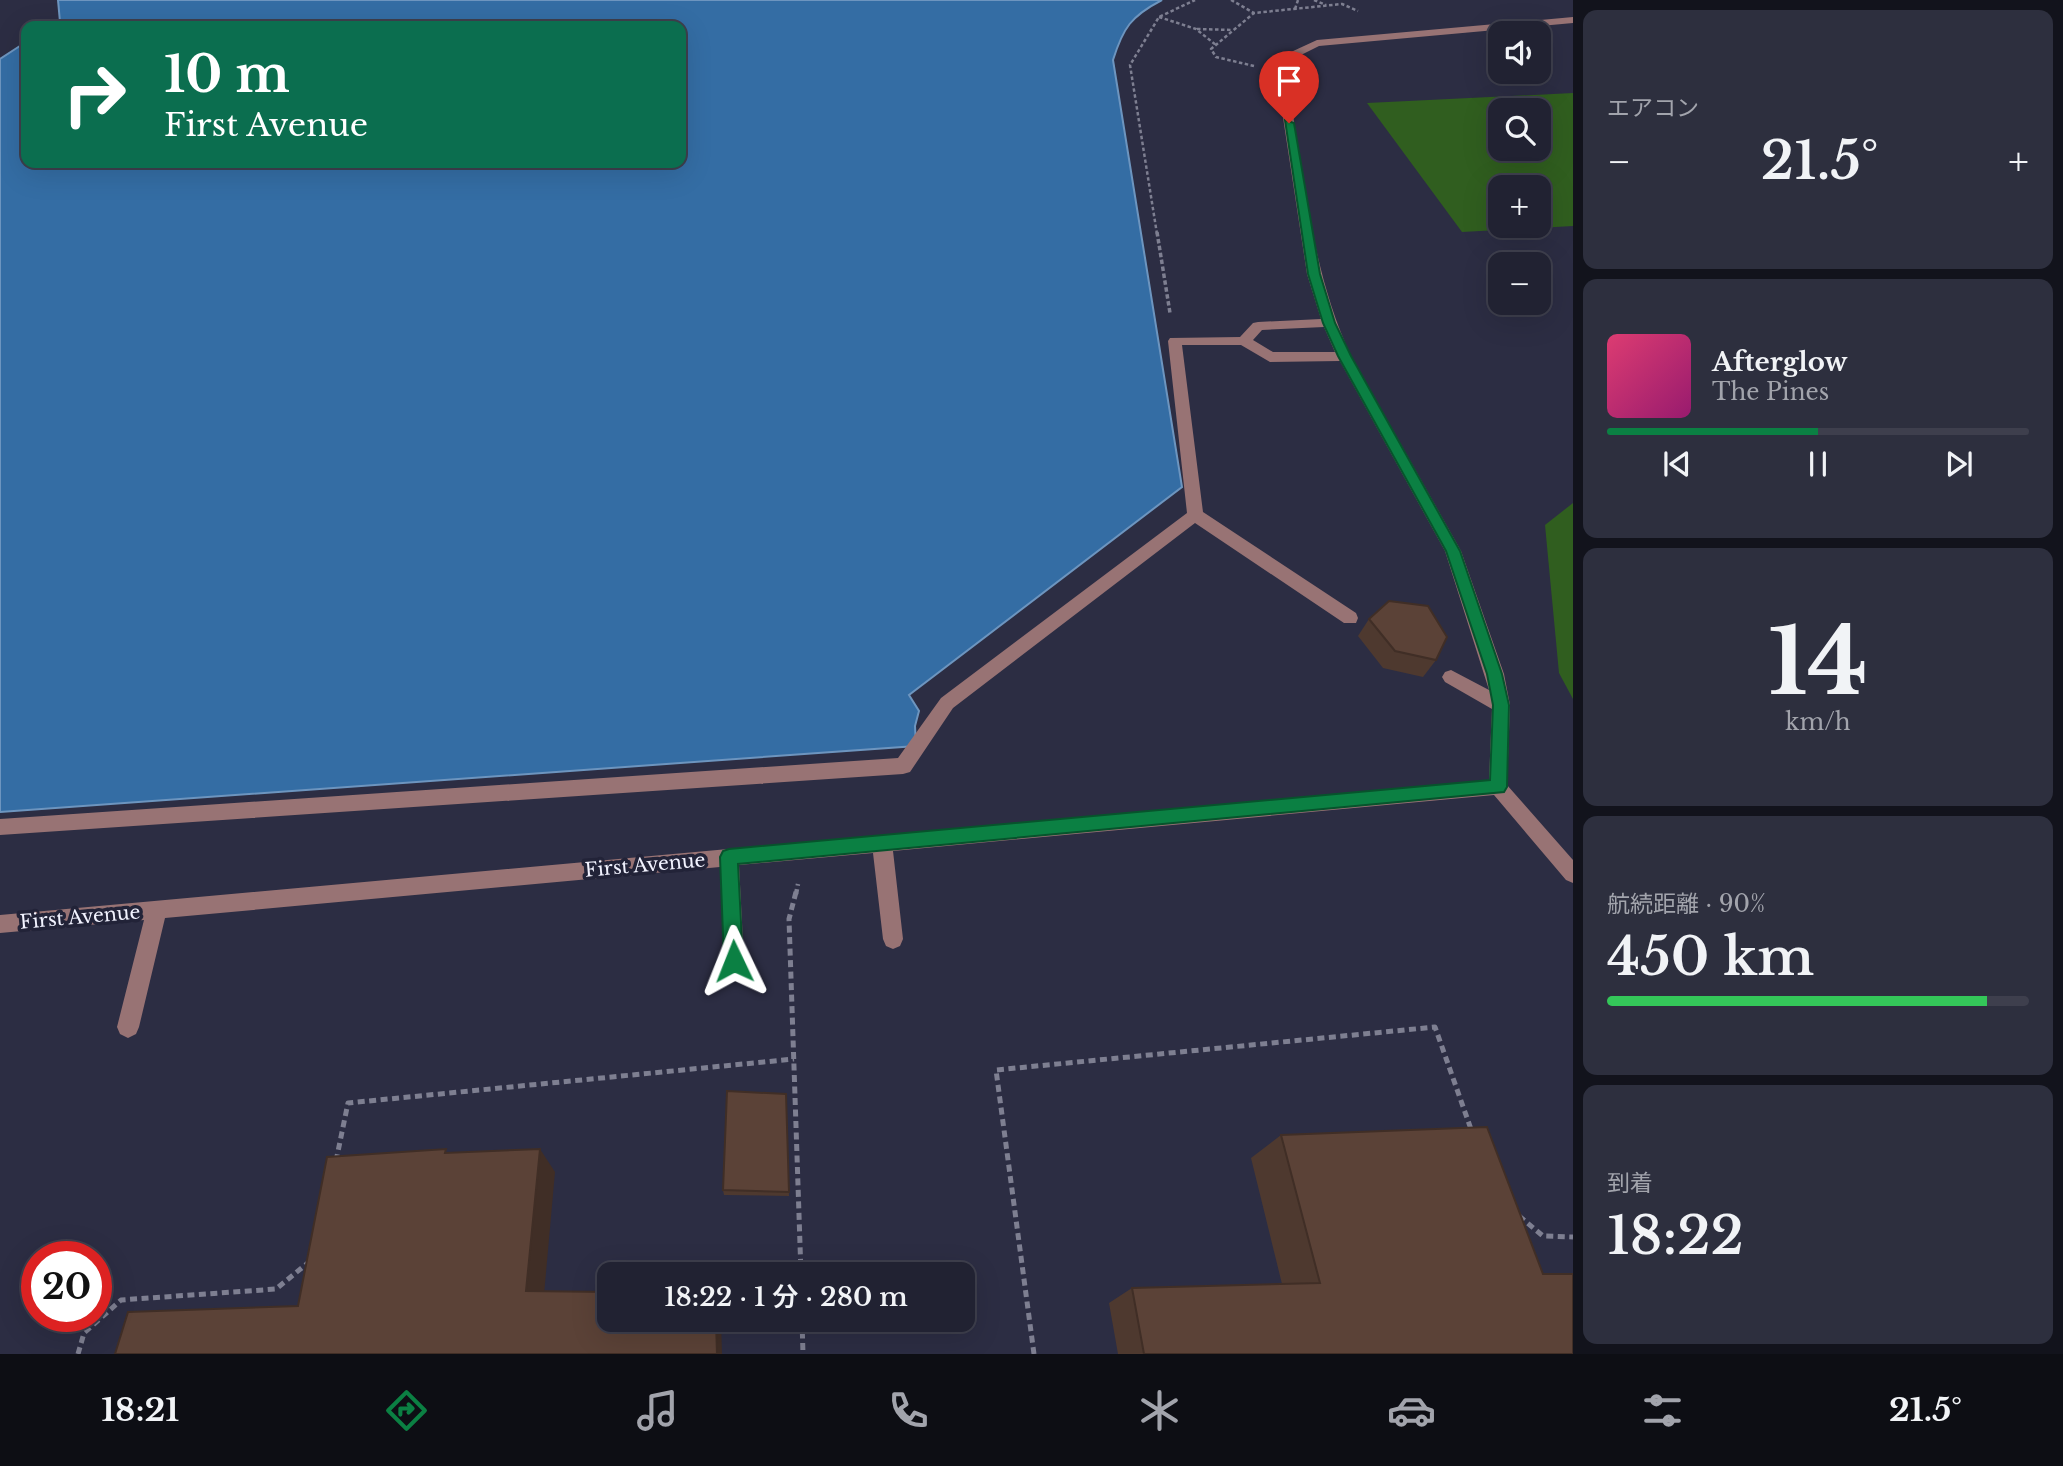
<!DOCTYPE html>
<html lang="ja">
<head>
<meta charset="utf-8">
<style>
	:root { --surface:#212232; --page:#2d2f3e; --text:#f1f3f6; --muted:#a2a4ac; --line:#3e3f4d; --accent:#0b8043 }
	body { margin:0; font-family:"Libre Baskerville","Noto Sans JP",serif; background:var(--page); color:var(--text); height:100vh; display:flex; flex-direction:column; font-size:26px; white-space:nowrap }
	* { box-sizing:border-box; margin:0 }
	p { font-size:23px; color:var(--muted) }
	.icon { flex:none; width:38px; height:38px; fill:none; stroke:currentColor; stroke-width:2; stroke-linecap:round; stroke-linejoin:round }
	.map { position:relative; flex:1; overflow:hidden }
	.sheet { display:flex; flex-direction:column; gap:10px; padding:10px; background:#12131c; width:490px }
	.sheet>* { flex:none }
	.hud { position:absolute; left:21px; top:21px; width:665px; height:147px; border-radius:14px; box-shadow:0 7px 28px #0002,0 0 0 2px var(--line); background:#0b6e4f; color:#fff; overflow:hidden }
	.buttons { position:absolute; left:1488px; top:21px; display:grid; gap:14px }
	.buttons a { display:grid; place-items:center; width:63px; height:63px; border-radius:14px; background:var(--surface); box-shadow:0 7px 28px #0002,0 0 0 2px var(--line); font-size:35px }
	.speed { position:absolute; left:21px; top:1241px; display:flex; gap:14px; font-size:35px; font-weight:700; text-align:center }
	.speed>* { display:grid; place-content:center; width:91px; height:91px; border-radius:50%; background:var(--surface); box-shadow:0 7px 28px #0002,0 0 0 2px var(--line); line-height:1 }
	.speed .limit { border:10px solid #d22; background:#fff; color:#111 }
	.pin { position:absolute; display:grid; place-items:center; width:60px; height:60px; color:#fff; margin:-72px -30px; border-radius:50% 50% 50% 0; rotate:-45deg; box-shadow:0 0 7px #0007 }
	.pin .icon { rotate:45deg }
	.me { position:absolute; width:77px; margin:-38px; rotate:358deg; stroke-linejoin:round; filter:drop-shadow(0 0 5px #0008) }
	.turn { display:flex; align-items:center; gap:24px; height:147px; padding:0 28px; font-size:32px }
	.turn .icon { width:91px; height:91px; stroke-width:2.5 }
	.turn b { display:block; font-size:49px; line-height:60px }
	.big { font-size:52px; font-weight:600; line-height:1.1 }
	.sheet .tile { flex:1; display:flex; flex-direction:column; justify-content:center; gap:10px; min-width:0; padding:0 24px; border-radius:14px; background:var(--page) }
	.sheet .dial { align-items:center; gap:0 }
	.dial b { font-size:91px; line-height:1 }
	.song { display:flex; align-items:center; gap:21px }
	.cover { width:84px; height:84px; border-radius:10px; background:linear-gradient(135deg,hsl(340 70% 55%),hsl(320 70% 35%)) }
	.played { height:7px; border-radius:4px; background:linear-gradient(90deg,var(--accent) 50%,var(--line) 50%) }
	.keys { display:flex; justify-content:space-around; direction:ltr }
	.heat { display:flex; justify-content:space-between; align-items:center; font-size:38px; direction:ltr }
	.charge { height:10px; border-radius:5px; background:linear-gradient(90deg,#34c759 90%,var(--line) 0) }
	.trip { position:absolute; left:597px; top:1262px; width:378px; height:70px; border-radius:14px; background:var(--surface); box-shadow:0 7px 28px #0002,0 0 0 2px var(--line); font-weight:600; line-height:70px; text-align:center }
	.tab-bar { display:flex; height:112px; justify-content:space-around; align-items:center; background:#0d0e14; color:var(--muted) }
	.tab-bar .icon { width:49px; height:49px }
	.tab-bar .active { color:var(--accent) }
	.tab-bar b { font-size:32px; color:var(--text) }
	main { display:flex; flex:1; min-height:0 }
	.map>svg:first-child { display:block }
</style>
</head>
<body>
<main>
<div class="map">
<svg width="1573" height="1354" viewBox="0 0 1573 1354">
	<rect width="100%" height="100%" fill="#2c2d43"/>
	<g fill="#305e1f" fill-rule="evenodd">
		<path d="M1573,93V226L1462,232L1367,103ZM1500,110H1538V149H1500ZM1500,187H1538V226H1500Z"/>
		<path d="M1573,503V699L1559,673L1545,525Z"/>
	</g>
	<path fill="#346da4" stroke="#6d95bf" stroke-width="2" d="M58,0H1162C1131,16 1123,28 1113,60L1182,487L909,695L919,711L915,726L916,746L0,812V59L26,42V163H681V26H53L60,22Z"/>
	<g fill="none" stroke-linecap="round" stroke-linejoin="round">
		<g stroke="#7e7f91" stroke-width="2.5" stroke-dasharray="3.5 2.5" stroke-linecap="butt">
			<path d="M1231,0L1254,13"/>
			<path d="M1314,0L1326,5"/>
			<path d="M1295,9L1298,0"/>
			<path d="M1159,17L1196,29L1216,45"/>
			<path d="M1197,29L1233,30"/>
			<path d="M1254,66L1216,57L1211,49L1254,13L1342,4L1358,11"/>
			<path d="M1157,234L1130,65L1159,17L1195,0"/>
		</g>
		<path stroke="#7e7f91" stroke-width="3.5" stroke-dasharray="4.5 2.5" stroke-linecap="butt" d="M1157,232L1170,313"/>
		<path stroke="#7e7f91" stroke-width="4.5" stroke-dasharray="5 3.5" stroke-linecap="butt" d="M796,894L798,884"/>
		<g stroke="#7e7f91" stroke-width="5" stroke-dasharray="7 4.5" stroke-linecap="butt">
			<path d="M796,892L789,919L801,1274"/>
			<path d="M336,1161L348,1103L794,1059"/>
			<path d="M1519,1216L1543,1236L1573,1237"/>
			<path d="M802,1320L803,1354"/>
			<path d="M78,1354L84,1333L121,1300L276,1289L309,1262"/>
			<path d="M1034,1354L996,1070L1435,1027L1472,1132"/>
		</g>
		<path fill="#987374" fill-rule="evenodd" d="M1573,17V23L1319,46L1299,56L1286,72C1303,168 1310,268 1351,356L1461,551L1504,674L1510,705L1507,785L1573,860V883L1566,880L1494,795L893,851L903,939L900,946L893,949L886,946L883,939L873,853L739,865L744,961L741,968L734,971L727,968L724,961L720,867L165,918L139,1027L136,1034L128,1038L120,1034L117,1027L144,920L0,933V915L1489,780L1492,709L1445,682L1442,677L1445,672L1451,670L1489,690L1445,551L1340,361L1270,362L1241,345H1182L1203,512L1356,613L1358,618L1356,623H1344L1195,523L953,708L910,772L903,774L0,835V819L898,758L941,698L1187,513L1168,341L1170,338L1240,337L1253,323L1258,322L1321,319L1307,274L1276,72L1291,52L1317,40ZM1324,327L1335,352H1273L1253,340L1262,330Z"/>
	</g>
	<g fill="#4e392f">
		<path d="M1369,619L1436,660L1423,677L1383,668L1358,636Z"/>
		<path d="M786,1094L789,1196L724,1195L723,1190Z"/>
		<path d="M1281,1135L1573,1354H1118L1109,1303L1132,1288L1282,1284L1251,1158Z"/>
	</g>
	<g fill="#402e26">
		<path d="M540,1149L555,1172L543,1306L526,1291Z"/>
		<path d="M716,1320H721L722,1354H717Z"/>
	</g>
	<g fill="#5b4237" stroke="#402e26" stroke-width="2">
		<path d="M1389,601L1428,606L1447,637L1436,660L1395,651L1369,619Z"/>
		<path d="M727,1091L786,1094L789,1192L723,1190Z"/>
		<path d="M1487,1127L1543,1274H1573V1354H1144L1132,1288L1320,1283L1281,1135Z"/>
		<path d="M446,1149L445,1153L540,1149L526,1291L609,1292V1320H716L717,1354H115L128,1312L298,1306L327,1157Z"/>
	</g>
	<path fill="#0b8043" stroke="#07532c" stroke-width="2" d="M1285,120L1294,123L1320,274L1335,323L1351,356L1460,551L1502,674L1509,705L1507,787L1504,792L738,864L743,961L740,967L734,970L727,967L724,961L720,857L723,851L729,849L1490,780L1493,705L1487,674L1446,551L1338,356L1323,323L1308,274Z"/>
	<g text-anchor="middle" dominant-baseline="central" stroke-width="7" stroke-linejoin="round" paint-order="stroke">
		<g font-size="19" fill="#f2f3ff" stroke="#222338">
			<text transform="translate(645 865) rotate(-5)">First Avenue</text>
			<text transform="translate(80 917) rotate(-5)">First Avenue</text>
		</g>
	</g>
</svg>
<div class="buttons">
<a><svg class="icon" aria-label="sound" viewBox="0 0 24 24"><path d="M4 9h4l5-4v14l-5-4H4zM17 9q2 3 0 6"/></svg></a>
<a><svg class="icon" aria-label="search" viewBox="0 0 24 24"><circle cx="10" cy="10" r="6"/><path d="M15 15l6 6"/></svg></a>
<a>+</a>
<a>−</a>
</div>
<div class="speed"><div class="limit">20</div></div>
<div class="pin" style="left:1289px;top:123px;background:#d93025"><svg class="icon" aria-label="arrive" viewBox="0 0 24 24"><path d="M6 21V4h12l-3 4 3 4H6"/></svg></div>
<svg class="me" style="left:734px;top:961px" viewBox="-20 -20 40 40"><path d="M0-17L14 15 0 8-14 15z" fill="#0b8043" stroke="#fff" stroke-width="4"/></svg>
<div class="trip">18:22 · 1 分 · 280 m</div>
<div class="hud">
<div class="turn"><svg class="icon" aria-label="right" viewBox="0 0 24 24"><path d="M7 20v-9h11M14 6l5 5-5 5"/></svg><div><b>10 m</b>First Avenue</div></div>
</div>
</div>
<section class="sheet">
<div class="tile"><p>エアコン</p>
<div class="heat"><a>−</a><b class="big">21.5°</b><a>+</a></div>
</div>
<div class="tile">
<div class="song"><i class="cover"></i><div><b>Afterglow</b><p>The Pines</p></div></div>
<div class="played"></div>
<div class="keys"><svg class="icon" aria-label="previous" viewBox="0 0 24 24"><path d="M18 5L8 12l10 7zM5 5v14"/></svg><svg class="icon" aria-label="pause" viewBox="0 0 24 24"><path d="M8 5v14M16 5v14"/></svg><svg class="icon" aria-label="next" viewBox="0 0 24 24"><path d="M6 5l10 7-10 7zM19 5v14"/></svg></div>
</div>
<div class="tile dial"><b>14</b><p>km/h</p></div>
<div class="tile"><p>航続距離 · 90%</p><b class="big">450 km</b><div class="charge"></div></div>
<div class="tile"><p>到着</p><b class="big">18:22</b></div>
</section>
</main>
<nav class="tab-bar">
<b>18:21</b>
<svg class="icon active" aria-label="directions" viewBox="0 0 24 24"><path d="M12 3l9 9-9 9-9-9zM9 14v-3h6M13 9l2 2-2 2"/></svg>
<svg class="icon" aria-label="music" viewBox="0 0 24 24"><path d="M9 18V5l10-2v13"/><circle cx="6" cy="18" r="3"/><circle cx="16" cy="16" r="3"/></svg>
<svg class="icon" aria-label="phone" viewBox="0 0 24 24"><path d="M5 4h4l2 5-3 2q2 4 5 5l2-3 5 2v4C11 20 4 13 5 4z"/></svg>
<svg class="icon" aria-label="climate" viewBox="0 0 24 24"><path d="M12 3v18M4 7l16 10M4 17L20 7"/></svg>
<svg class="icon" aria-label="car" viewBox="0 0 24 24"><path d="M5 17H2v-5l4-1 3-4h7l3 4 3 1v5h-3M9 17h6M6 11h13"/><circle cx="7" cy="17" r="2"/><circle cx="17" cy="17" r="2"/></svg>
<svg class="icon" aria-label="filters" viewBox="0 0 24 24"><path d="M4 7h16M4 17h16"/><circle cx="9" cy="7" r="2"/><circle cx="15" cy="17" r="2"/></svg>
<b>21.5°</b>
</nav>
</body>
</html>
